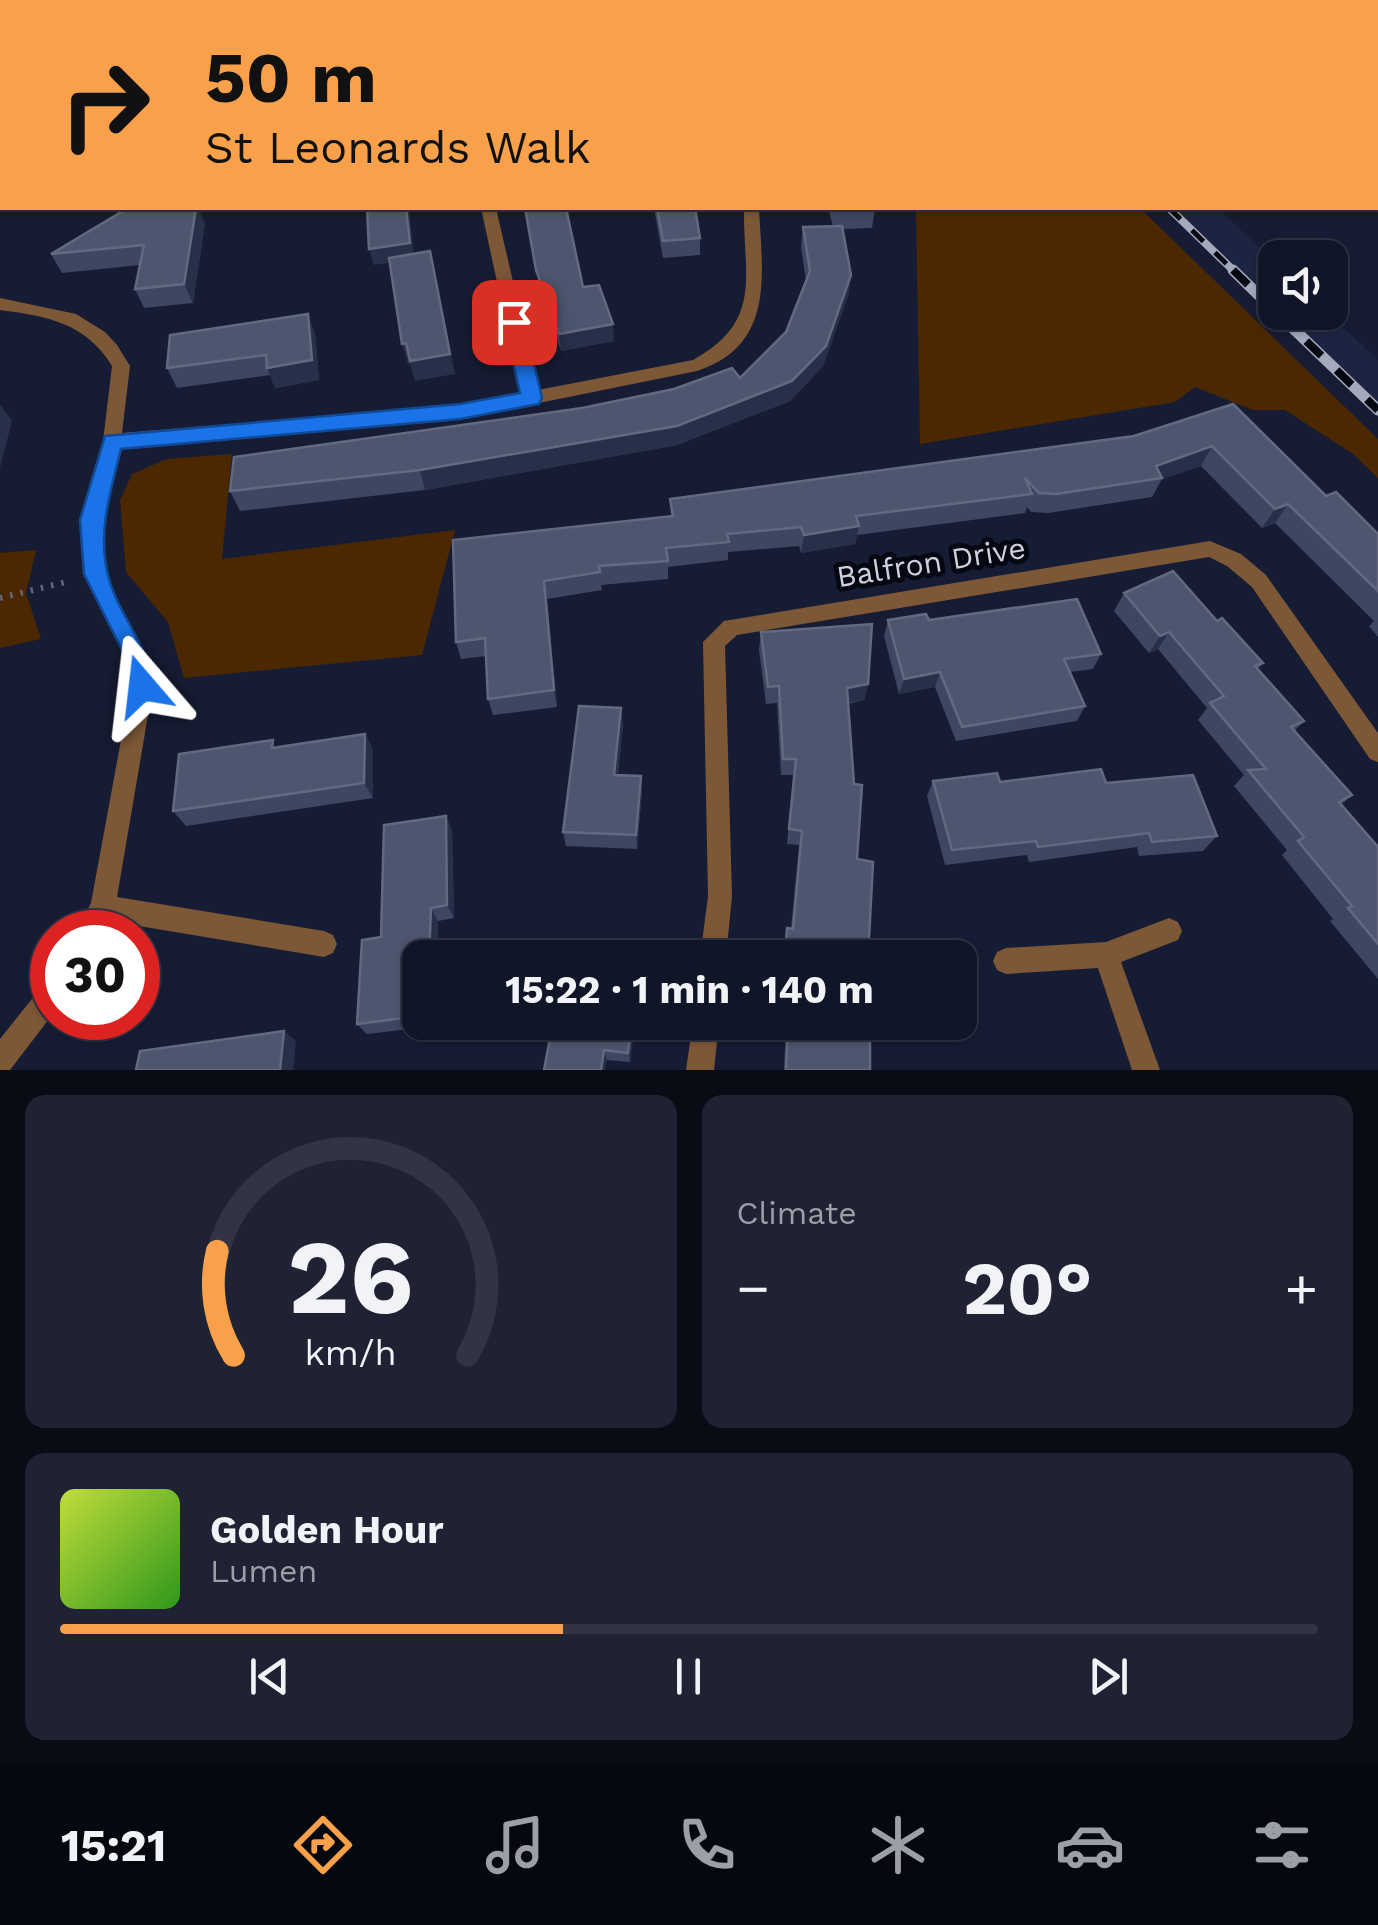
<!DOCTYPE html>
<html lang="en">
<head>
<meta charset="utf-8">
<style>
	:root { --surface:#101527; --page:#1e2233; --text:#f1f3f6; --muted:#9c9fa7; --line:#303444; --accent:#f8a14a }
	body { margin:0; font-family:"Work Sans",sans-serif; background:var(--page); color:var(--text); height:100vh; display:flex; flex-direction:column; font-size:38px; white-space:nowrap }
	* { box-sizing:border-box; margin:0 }
	p { font-size:32px; color:var(--muted) }
	.icon { flex:none; width:55px; height:55px; fill:none; stroke:currentColor; stroke-width:2; stroke-linecap:round; stroke-linejoin:round }
	.map { position:relative; height:1070px; overflow:hidden }
	.sheet { display:flex; flex-direction:column; gap:25px; padding:25px; background:#090c15; flex:1 }
	.sheet>* { flex:none }
	.banner { position:absolute; left:0px; top:0px; width:1380px; height:210px; box-shadow:0 2px 8px #0004,0 0 0 2px var(--line); background:#f8a14a; color:#111; overflow:hidden }
	.fabs { position:absolute; left:1258px; top:240px; display:grid; gap:20px }
	.fabs a { display:grid; place-items:center; width:90px; height:90px; border-radius:20px; background:var(--surface); box-shadow:0 2px 8px #0004,0 0 0 2px var(--line); font-size:50px }
	.speed { position:absolute; left:30px; top:910px; display:flex; gap:20px; font-size:50px; font-weight:700; text-align:center }
	.speed>* { display:grid; place-content:center; width:130px; height:130px; border-radius:50%; background:var(--surface); box-shadow:0 2px 8px #0004,0 0 0 2px var(--line); line-height:1 }
	.speed .limit { border:15px solid #d22; background:#fff; color:#111 }
	.pin { position:absolute; display:grid; place-items:center; width:85px; height:85px; color:#fff; margin:-42px; border-radius:20px; box-shadow:0 5px 15px #0006 }
	.me { position:absolute; width:110px; margin:-55px; rotate:343deg; stroke-linejoin:round; filter:drop-shadow(0 0 8px #0008) }
	.turn { display:flex; align-items:center; gap:35px; height:210px; padding:0 40px; font-size:45px }
	.turn .icon { width:130px; height:130px; stroke-width:2.5 }
	.turn b { display:block; font-size:70px; line-height:85px }
	.big { font-size:75px; font-weight:700; line-height:1.1 }
	.sheet .tile { flex:1; display:flex; flex-direction:column; justify-content:center; gap:15px; min-width:0; padding:0 35px; border-radius:20px; background:var(--page) }
	.sheet .dial { align-items:center; gap:0 }
	.dial svg { height:260px; overflow:visible; fill:none; stroke:var(--line); stroke-width:7; stroke-linecap:round; text-anchor:middle }
	.dial text { fill:var(--text); stroke:none }
	.song { display:flex; align-items:center; gap:30px }
	.cover { width:120px; height:120px; border-radius:15px; background:linear-gradient(135deg,hsl(70 70% 55%),hsl(110 70% 35%)) }
	.played { height:10px; border-radius:5px; background:linear-gradient(90deg,var(--accent) 40%,var(--line) 40%) }
	.keys { display:flex; justify-content:space-around; direction:ltr }
	.heat { display:flex; justify-content:space-between; align-items:center; font-size:55px; direction:ltr }
	.sheet .tiles { flex:1; display:grid; gap:25px; grid-template-columns:1fr 1fr }
	.tile:last-child { grid-column:span 2 }
	.trip { position:absolute; left:402px; top:940px; width:575px; height:100px; border-radius:20px; background:var(--surface); box-shadow:0 2px 8px #0004,0 0 0 2px var(--line); font-weight:700; line-height:100px; text-align:center }
	.menu { display:flex; height:160px; justify-content:space-around; align-items:center; background:#060810; color:var(--muted) }
	.menu .icon { width:70px; height:70px }
	.menu .active { color:var(--accent) }
	.menu b { font-size:45px; color:var(--text) }
	.map>svg:first-child { display:block }
</style>
</head>
<body>
<div class="map">
<svg width="1378" height="1070" viewBox="0 0 1378 1070">
	<rect width="100%" height="100%" fill="#161c34"/>
	<g fill="#1c2442">
		<path d="M1170,208H1218L1275,262V308Z"/>
		<path d="M1280,313H1328L1378,360V407Z"/>
	</g>
	<g fill="#4c2800">
		<path d="M944,208H1140L1378,439V478L1353,454L1285,410H1253L1195,387L1175,402L920,444L916,211Z"/>
		<path d="M232,454L222,559L455,530L422,655L184,678L168,622L126,572L120,500L132,474L167,459Z"/>
		<path d="M36,550L26,593L41,639L0,648V553Z"/>
	</g>
	<g fill="none" stroke-linecap="round" stroke-linejoin="round">
		<path stroke="#61677c" stroke-width="6" stroke-dasharray="2.5 8" stroke-linecap="butt" d="M0,598L70,581"/>
		<g fill="#7d5837" fill-rule="evenodd">
			<rect x="393" y="0" width="12" height="2"/>
			<path d="M657,0H670L671,2H658Z"/>
			<rect x="0" y="119" width="2" height="8"/>
			<path d="M481,208H496L538,390L693,360C764,321 743,276 744,208H759C762,274 776,345 697,371L460,419L120,447C110,485 91,541 107,578C124,620 146,639 153,686L117,897L324,931L333,935L337,944L333,953L324,957L109,921L102,932H76L91,903L131,686L127,658L85,575L82,520L103,441L112,366C86,323 47,316 0,310V298L76,314L105,332L117,345L130,366L122,433L460,405L521,393Z"/>
			<path d="M1210,541L1241,554L1266,575L1378,733V762L1370,759L1252,587L1227,566L1209,557L737,635L725,646L732,896L726,958H700L708,896L703,642L724,621Z"/>
			<path d="M1169,918L1178,922L1182,931L1178,940L1121,962L1160,1070H1132L1098,968L1006,974L997,970L993,961L997,952L1006,948L1106,942Z"/>
			<path d="M52,981V1015L10,1070H0V1039L43,985Z"/>
			<path d="M693,1022H719L714,1070H686Z"/>
		</g>
		<g stroke="#a4a9bc" stroke-width="8">
			<path id="rail-far1" d="M1169,208L1236,273"/>
		</g>
		<g stroke="#a4a9bc" stroke-width="11">
			<g id="rail">
				<path d="M1233,270L1275,311"/>
				<path d="M1276,312L1378,410"/>
			</g>
		</g>
		<use href="#rail-far1" stroke="#050711" stroke-width="5" stroke-dasharray="16" stroke-linecap="butt"/>
		<use href="#rail" stroke="#050711" stroke-width="8" stroke-dasharray="21" stroke-linecap="butt"/>
	</g>
	<g fill="#3f4661">
		<path d="M525,208L583,287L614,341L561,351L539,286Z"/>
		<path d="M654,208H695L700,238V255L663,258Z"/>
		<path d="M828,208H875L872,228L842,229L851,275L848,296L823,366L790,401L677,445L425,490L240,511L230,491L582,408L740,378L786,332L806,280L801,247L803,227L833,226Z"/>
		<path d="M205,223L193,303L144,308L135,289L140,265L62,273L51,254Z"/>
		<path d="M315,334L319,380L275,388L270,375L177,388L167,368Z"/>
		<path d="M1233,404L1326,496L1378,534V637L1369,626L1374,621L1275,523L1262,528L1201,466L1162,479L1152,497L1048,513L1031,512L1027,507L1025,513L857,535L855,544L801,553L799,546L728,552V560L668,567V579L601,585L602,590L547,599L557,707L493,715L488,699L486,656L461,659L456,642L453,540L671,516L670,499L1134,436Z"/>
		<path d="M1124,593L1217,621L1263,663L1258,669L1304,721L1295,730L1352,795L1341,805L1378,847V979L1330,921L1333,919L1282,855L1287,850L1234,786L1244,775L1198,720L1207,708L1158,649L1149,653L1114,611Z"/>
		<path d="M888,620H929L1101,654L1093,669L1070,672L1085,706L1077,721L956,741L935,687L899,694L884,636Z"/>
		<path d="M761,632L868,684L864,700L848,704L857,859L868,958H783L787,928H791L799,845L787,844L793,775H781L777,703L766,704L759,650Z"/>
		<path d="M623,724L618,775L642,791L637,849L566,846L563,832Z"/>
		<path d="M365,734L373,750V798L186,826L173,811L277,747Z"/>
		<path d="M933,781L1106,783L1217,836L1203,851L1139,856L1137,847L1029,862L1027,855L945,865L927,796Z"/>
		<path d="M446,816L452,831L454,918L438,921L437,958H420V1022H435V1026L367,1034L357,1024L381,937Z"/>
		<path d="M635,1022L630,1062L607,1060L544,1070Z"/>
		<path d="M786,1022H865L870,1070H784Z"/>
	</g>
	<g fill="#282f49">
		<path d="M196,208H198L205,223L193,303L184,284Z"/>
		<path d="M406,208H409L414,259L374,265L369,249Z"/>
		<path d="M435,272L455,374L415,381L410,364H408L402,344L406,343Z"/>
		<path d="M851,275L848,296L823,366L790,401L677,445L425,490L420,470L792,381Z"/>
		<path d="M308,314L315,334L319,380L275,388L267,368Z"/>
		<path d="M613,324L614,341L561,351L559,334Z"/>
		<path d="M0,404L12,421L0,468Z"/>
		<path d="M1212,446L1201,466L1162,479V478L1156,466Z"/>
		<path d="M1288,504L1275,523L1262,528L1275,509Z"/>
		<path d="M859,526L855,544L801,553L804,535Z"/>
		<path d="M544,581L547,599L557,707L554,690Z"/>
		<path d="M1169,632L1158,649L1149,653L1160,636Z"/>
		<path d="M940,672L935,687L899,694L904,679Z"/>
		<path d="M868,684L864,700L843,704L847,688Z"/>
		<path d="M621,708L623,724L616,790L614,775Z"/>
		<path d="M365,734L373,750V798L364,783Z"/>
		<path d="M641,776L642,791L637,849L636,835Z"/>
		<path d="M446,816L452,831L454,918L447,905Z"/>
		<path d="M431,908L438,921L437,958H429Z"/>
		<path d="M632,1022H635L630,1062L628,1053Z"/>
		<path d="M284,1031L296,1041L293,1070H280Z"/>
		<path d="M604,1050L607,1060L605,1070H601Z"/>
	</g>
	<g fill="#4e566f" stroke="#626981" stroke-width="2.5">
		<path d="M100,0H334L333,2H103Z"/>
		<path d="M434,0H475L474,2H434Z"/>
		<path d="M161,208H196L184,284L135,289L144,245L51,254L123,211Z"/>
		<path d="M367,208H406L410,243L369,249Z"/>
		<path d="M525,208H566L583,287L599,285L613,324L559,334L536,270Z"/>
		<path d="M657,208H695L700,238L663,241Z"/>
		<path d="M835,208H875V209L836,211Z"/>
		<path d="M842,226L851,275L826,346L792,381L677,426L420,470L230,491L234,457L582,408L674,389L732,368L740,378L786,332L810,271L803,227Z"/>
		<path d="M430,251L450,354L410,361L406,343L402,344L389,258Z"/>
		<path d="M308,314L312,360L267,368L266,355L167,368L170,335Z"/>
		<path d="M1233,404L1326,496L1336,492L1378,534V591L1288,504L1275,509L1212,446L1156,466L1162,478L1056,494L1039,493L1025,478L1032,494L856,516L859,526L804,535L801,527L727,534L729,542L666,548L668,561L599,566L600,572L544,581L554,690L488,699L485,638L456,642L453,540L673,516L670,499L1134,436Z"/>
		<path d="M1173,571L1217,621L1222,618L1263,663L1255,666L1304,721L1291,727L1352,795L1339,802L1378,847V944L1348,908L1352,906L1298,841L1304,837L1248,770L1266,769L1210,703L1224,696L1169,632L1160,636L1124,593Z"/>
		<path d="M1077,599L1101,654L1064,659L1085,706L962,727L940,672L904,679L888,620L926,614L929,620Z"/>
		<path d="M872,624L868,684L847,688L854,784L862,785L857,859L873,862L868,958H785L787,928L793,929L802,831L789,829L796,759H783L779,686L768,687L761,632Z"/>
		<path d="M579,706L621,708L614,775L641,776L636,835L563,832Z"/>
		<path d="M365,734L364,783L173,811L179,754L273,740L272,748Z"/>
		<path d="M1101,769L1106,783L1193,775L1217,836L1152,842L1149,833L1038,847L1036,841L952,850L933,781L997,773L1000,782Z"/>
		<path d="M446,816L447,905L431,908L429,958H420V1016L357,1024L362,940L381,937L384,825Z"/>
		<path d="M553,1022H632L628,1053L604,1050L601,1070H544Z"/>
		<path d="M788,1022L870,1024V1070H786Z"/>
		<path d="M284,1031L280,1070H136L140,1051Z"/>
	</g>
	<path fill="#1a73e8" stroke="#114b97" stroke-width="2.5" d="M514,315L524,322L542,398L539,404L460,419L121,449C111,490 98,529 107,571C115,611 147,642 155,686L142,697L134,694L126,658L84,574L80,520L105,436L460,404L520,393L504,322Z"/>
	<g text-anchor="middle" dominant-baseline="central" stroke-width="10" stroke-linejoin="round" paint-order="stroke">
		<g font-size="30" fill="#cdd2e3" stroke="#050711">
			<text transform="translate(931 562) rotate(-9)">Balfron Drive</text>
		</g>
	</g>
</svg>
<div class="fabs">
<a><svg class="icon" aria-label="sound" viewBox="0 0 24 24"><path d="M4 9h4l5-4v14l-5-4H4zM17 9q2 3 0 6"/></svg></a>
</div>
<div class="speed"><div class="limit">30</div></div>
<div class="pin" style="left:514px;top:322px;background:#d93025"><svg class="icon" aria-label="arrive" viewBox="0 0 24 24"><path d="M6 21V4h12l-3 4 3 4H6"/></svg></div>
<svg class="me" style="left:142px;top:686px" viewBox="-20 -20 40 40"><path d="M0-17L14 15 0 8-14 15z" fill="#1a73e8" stroke="#fff" stroke-width="4"/></svg>
<div class="trip">15:22 · 1 min · 140 m</div>
<div class="banner">
<div class="turn"><svg class="icon" aria-label="right" viewBox="0 0 24 24"><path d="M7 20v-9h11M14 6l5 5-5 5"/></svg><div><b>50 m</b>St Leonards Walk</div></div>
</div>
</div>
<section class="sheet">
<div class="tiles">
<div class="tile dial"><svg viewBox="0 0 100 80">
<path d="M14 69A42 42 0 1 1 86 69"/>
<path d="M14 69A42 42 0 0 1 9 37" stroke="#f8a14a"/>
<text x="50" y="56" font-size="32" font-weight="700">26</text>
<text x="50" y="72" font-size="11">km/h</text>
</svg></div>
<div class="tile"><p>Climate</p>
<div class="heat"><a>−</a><b class="big">20°</b><a>+</a></div>
</div>
<div class="tile">
<div class="song"><i class="cover"></i><div><b>Golden Hour</b><p>Lumen</p></div></div>
<div class="played"></div>
<div class="keys"><svg class="icon" aria-label="previous" viewBox="0 0 24 24"><path d="M18 5L8 12l10 7zM5 5v14"/></svg><svg class="icon" aria-label="pause" viewBox="0 0 24 24"><path d="M8 5v14M16 5v14"/></svg><svg class="icon" aria-label="next" viewBox="0 0 24 24"><path d="M6 5l10 7-10 7zM19 5v14"/></svg></div>
</div>
</div>
</section>
<nav class="menu">
<b>15:21</b>
<svg class="icon active" aria-label="directions" viewBox="0 0 24 24"><path d="M12 3l9 9-9 9-9-9zM9 14v-3h6M13 9l2 2-2 2"/></svg>
<svg class="icon" aria-label="music" viewBox="0 0 24 24"><path d="M9 18V5l10-2v13"/><circle cx="6" cy="18" r="3"/><circle cx="16" cy="16" r="3"/></svg>
<svg class="icon" aria-label="phone" viewBox="0 0 24 24"><path d="M5 4h4l2 5-3 2q2 4 5 5l2-3 5 2v4C11 20 4 13 5 4z"/></svg>
<svg class="icon" aria-label="climate" viewBox="0 0 24 24"><path d="M12 3v18M4 7l16 10M4 17L20 7"/></svg>
<svg class="icon" aria-label="car" viewBox="0 0 24 24"><path d="M5 17H2v-5l4-1 3-4h7l3 4 3 1v5h-3M9 17h6M6 11h13"/><circle cx="7" cy="17" r="2"/><circle cx="17" cy="17" r="2"/></svg>
<svg class="icon" aria-label="filters" viewBox="0 0 24 24"><path d="M4 7h16M4 17h16"/><circle cx="9" cy="7" r="2"/><circle cx="15" cy="17" r="2"/></svg>
</nav>
</body>
</html>
